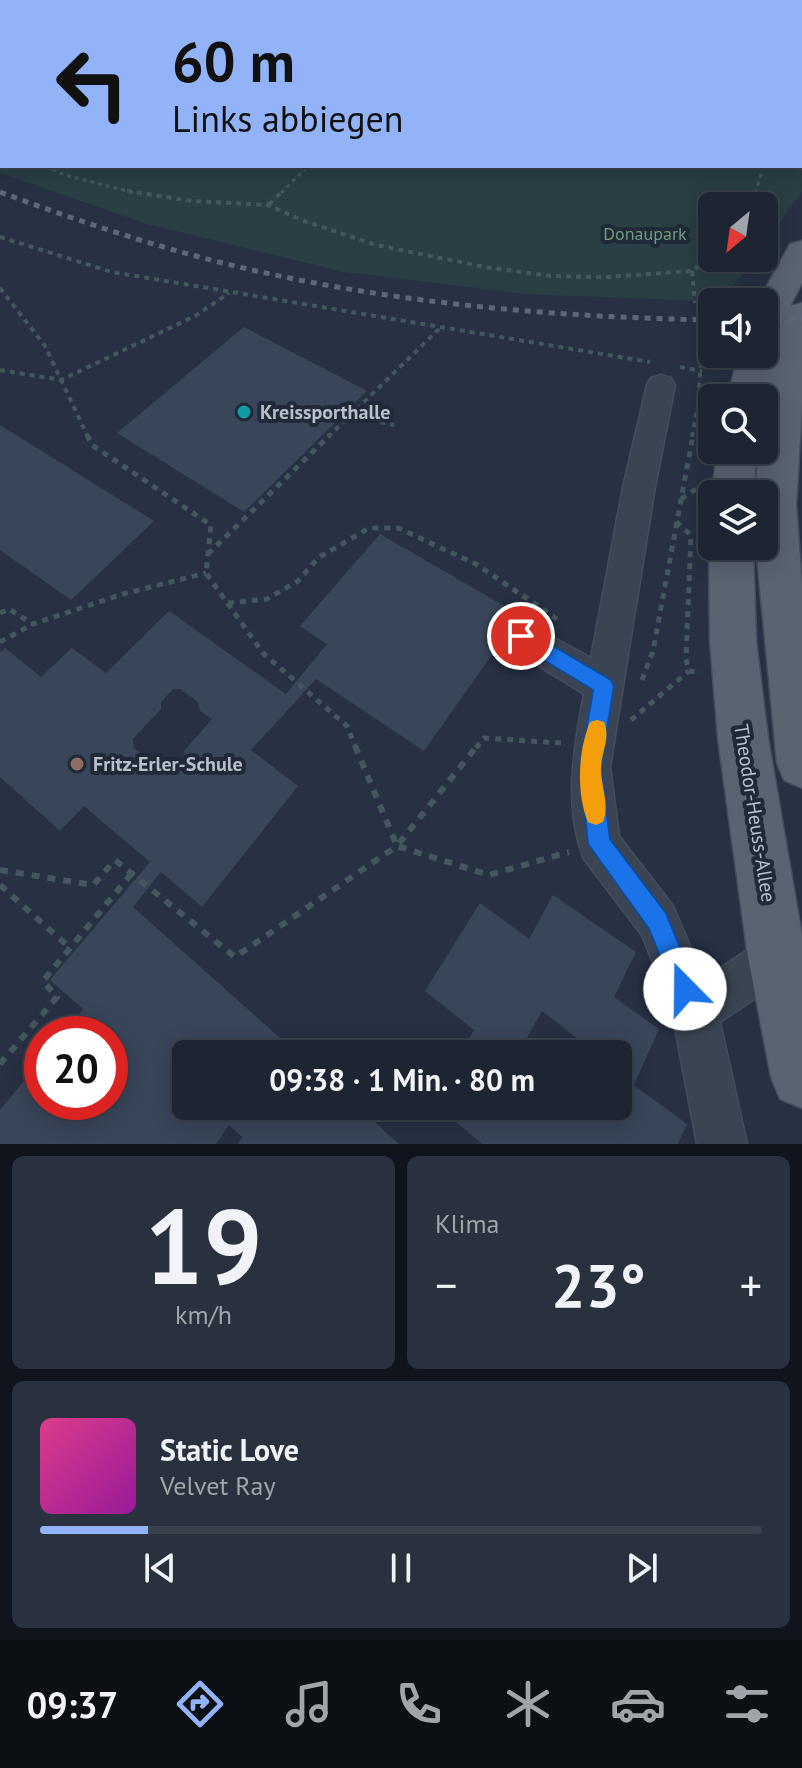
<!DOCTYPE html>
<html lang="de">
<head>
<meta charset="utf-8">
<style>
	:root { --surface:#1d2532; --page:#2a313e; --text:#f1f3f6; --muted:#a0a5ac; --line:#3b424d; --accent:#92b3f8 }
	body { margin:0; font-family:"PT Sans",sans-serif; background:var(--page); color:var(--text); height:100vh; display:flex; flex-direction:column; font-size:30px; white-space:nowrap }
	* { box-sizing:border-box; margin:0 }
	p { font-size:26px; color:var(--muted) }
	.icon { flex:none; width:44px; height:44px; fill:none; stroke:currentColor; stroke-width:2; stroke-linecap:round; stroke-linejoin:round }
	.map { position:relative; height:1144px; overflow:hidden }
	.sheet { display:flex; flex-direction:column; gap:12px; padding:12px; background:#10141c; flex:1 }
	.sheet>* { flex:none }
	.hud { position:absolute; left:0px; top:0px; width:802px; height:168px; box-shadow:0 4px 20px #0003,0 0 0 2px var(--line); background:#92b3f8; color:#111; overflow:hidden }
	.needle { width:52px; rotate:209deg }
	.controls { position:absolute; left:698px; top:192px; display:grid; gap:16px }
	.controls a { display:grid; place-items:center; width:80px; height:80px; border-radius:12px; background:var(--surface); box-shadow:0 4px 20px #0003,0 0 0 2px var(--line); font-size:40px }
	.speed { position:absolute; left:24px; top:1016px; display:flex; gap:16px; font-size:40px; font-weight:700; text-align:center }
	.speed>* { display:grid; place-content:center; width:104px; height:104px; border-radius:50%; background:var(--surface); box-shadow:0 4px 20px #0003,0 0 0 2px var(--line); line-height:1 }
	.speed .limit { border:12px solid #d22; background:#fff; color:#111 }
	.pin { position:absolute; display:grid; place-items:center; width:68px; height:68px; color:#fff; margin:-34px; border:4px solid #fff; border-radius:50%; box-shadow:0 2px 8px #0007 }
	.me { position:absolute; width:88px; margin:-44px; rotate:338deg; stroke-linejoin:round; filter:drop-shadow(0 0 6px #0008) }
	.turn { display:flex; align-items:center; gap:28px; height:168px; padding:0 40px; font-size:36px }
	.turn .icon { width:104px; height:104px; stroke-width:2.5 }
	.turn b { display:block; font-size:56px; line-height:68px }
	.big { font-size:60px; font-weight:600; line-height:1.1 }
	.sheet .widget { flex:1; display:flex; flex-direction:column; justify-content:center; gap:12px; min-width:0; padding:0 28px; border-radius:12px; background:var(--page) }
	.sheet .dial { align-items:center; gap:0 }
	.dial b { font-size:104px; line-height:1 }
	.song { display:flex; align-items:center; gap:24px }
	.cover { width:96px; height:96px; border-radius:12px; background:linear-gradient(135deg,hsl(330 70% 55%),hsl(300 70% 35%)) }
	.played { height:8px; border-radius:4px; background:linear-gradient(90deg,var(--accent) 15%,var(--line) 15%) }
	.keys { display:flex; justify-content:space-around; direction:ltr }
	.heat { display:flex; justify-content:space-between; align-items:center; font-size:44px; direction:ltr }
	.sheet .tiles { flex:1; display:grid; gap:12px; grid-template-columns:1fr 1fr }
	.widget:last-child { grid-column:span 2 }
	.trip { position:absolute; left:172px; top:1040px; width:460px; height:80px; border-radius:12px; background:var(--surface); box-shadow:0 4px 20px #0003,0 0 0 2px var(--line); font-weight:600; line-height:80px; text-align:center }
	.tab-bar { display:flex; height:128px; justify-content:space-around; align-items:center; background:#0c0f14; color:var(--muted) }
	.tab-bar .icon { width:56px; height:56px }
	.tab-bar .on { color:var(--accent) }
	.tab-bar b { font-size:36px; color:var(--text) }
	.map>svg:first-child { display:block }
</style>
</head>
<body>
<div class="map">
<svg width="802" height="1144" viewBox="0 0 802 1144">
	<rect width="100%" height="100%" fill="#273143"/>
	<path fill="#293f44" d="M0,0L665,2H2V166H800V74L802,192L764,244V206H712V258H754L722,302L526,294L344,272L147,224L0,173Z"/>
	<g fill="#394559" fill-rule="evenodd">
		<path d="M244,327L367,391L244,512L117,433Z"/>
		<path d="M0,425L154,521L71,600L0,550Z"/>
		<path d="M380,534L520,615L424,751L316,679L251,750L298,786L202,907L161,872L133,907L298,1054H186V1106H357L399,1144H238L242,1137L229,1125L216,1144H0V1110L42,1059V1102H110V1034H63L83,1009L50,980L150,862L84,806L60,831L0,777V652L5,648L41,677L72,648L106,673L169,611L286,694L327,644L300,626ZM173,689H180L198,702L200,711L212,719L184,751L185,757L172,773L164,771L134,748L133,739L161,709V702Z"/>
		<path d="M553,895L636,952L614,997L659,1029L634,1085L687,1124L678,1144H482L437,1106H618V1054H578L583,1043L542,1011L518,1054H460L474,1030L425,991L480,903L529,939Z"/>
	</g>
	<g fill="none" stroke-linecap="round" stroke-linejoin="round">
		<g stroke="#454d5c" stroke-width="3">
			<g id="minor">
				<rect x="800" y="4" width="2" height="12"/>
				<rect x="0" y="105" width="2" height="14"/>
				<path d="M661,375L671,378L675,385L655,487L610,767L619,836L673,906L704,979L761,941L777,935L793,941L799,957L793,973L720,1022L747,1144H697L672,1012L642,935L584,859C563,806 574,748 584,694L508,647L503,636L508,625L521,620L591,658L623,487L647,385L651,378Z"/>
			</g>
		</g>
		<g stroke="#454d5c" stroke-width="3">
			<g id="major">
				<path d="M802,241V283L790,306L802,303V406L796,505L802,585V788L784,780L777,763L756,546H764V494H755L759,450H764V398H728L738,354H764V344L772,351L781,325L777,332L764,335V302H758L790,244Z"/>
				<path d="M717,450H757L753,494L712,495Z"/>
				<path d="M712,541V546H753L756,641L768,738L802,936V1108L780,1099L771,1077L748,957L718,738L710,641L709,546Z"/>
			</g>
		</g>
		<g stroke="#43585c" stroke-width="3" stroke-dasharray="4 4" stroke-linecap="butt">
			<path d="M625,0L630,2"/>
			<path d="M45,166L65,175L135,193"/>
			<path d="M281,193L308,166"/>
			<path d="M755,193L764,166"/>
		</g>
		<g stroke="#43585c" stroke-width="4" stroke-dasharray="5 5" stroke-linecap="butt">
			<path d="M127,191L192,201L268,205L304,221L376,245L485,267L551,276L606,277L692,271L712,256"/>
			<path d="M269,204L283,191"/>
			<path d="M750,206L755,191"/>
			<path d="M0,237L112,272L650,362"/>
			<path d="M692,271L695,303"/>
			<path d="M0,288L45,346L88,437"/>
			<path d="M680,367L702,371"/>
			<path d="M0,370L61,380L195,316L229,293"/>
			<path d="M698,405L712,413"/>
			<path d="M351,416L394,425"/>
			<path d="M328,437L441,327"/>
			<path d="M692,437L698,405L702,344"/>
		</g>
		<g stroke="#43585c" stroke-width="5" stroke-dasharray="6 6" stroke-linecap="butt">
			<path d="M87,435L92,445L211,525L206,573L263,653L347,726L356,748"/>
			<path d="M681,499L699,487"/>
			<path d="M676,522L691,535L686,659L689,671L701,672"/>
			<path d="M208,554L330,435"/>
			<path d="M228,603L267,599L298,581L318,558L369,528H398L476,564L557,619"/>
			<path d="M0,613L9,609L33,624L123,594L206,573"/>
			<path d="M0,642L33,624"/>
			<path d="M642,680L653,651L693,435"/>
			<path d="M631,720L689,671"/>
			<path d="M476,748L484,738L562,743"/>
		</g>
		<g stroke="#43585c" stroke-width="6" stroke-dasharray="8 8" stroke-linecap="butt">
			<path d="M355,746L397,846L477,746"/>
			<path d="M0,870L93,885L115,860L235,957L397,846L489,875L569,852"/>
			<path d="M0,885L70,948"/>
			<path d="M0,1064L57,997L43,981L132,873"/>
		</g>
		<use href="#minor" fill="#3b4453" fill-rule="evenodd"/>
		<use href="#major" fill="#5a6372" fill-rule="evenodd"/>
		<g stroke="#5e6779" stroke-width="5" stroke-dasharray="6 6" stroke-linecap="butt">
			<path d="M0,192C76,220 152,246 231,265C388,303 551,317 712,320"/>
			<path d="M764,320L802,319"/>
		</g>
	</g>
	<path fill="#1a73e8" stroke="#114b97" stroke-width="2" d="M521,627L611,680L614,686L601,767L610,839L666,913L697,989L694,998L685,1001L677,998L649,929L588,844L580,767L593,690L514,642L511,636L514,630Z"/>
	<path fill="#f59e0b" d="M597,720L604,722C611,737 601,753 601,769C601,786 610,805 603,822L596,825L588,822C576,793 578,751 590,722Z"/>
	<circle fill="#0f9aa8" stroke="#202938" stroke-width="3" cx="244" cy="412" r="8"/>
	<circle fill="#8d6e63" stroke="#202938" stroke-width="3" cx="77" cy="764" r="8"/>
	<g text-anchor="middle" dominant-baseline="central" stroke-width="8" stroke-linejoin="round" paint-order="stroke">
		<g font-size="18" fill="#709d7d" stroke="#202938">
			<text x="645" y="233">Donaupark</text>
		</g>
		<g font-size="20" font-weight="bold" fill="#b9bfcc" stroke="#202938" text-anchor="start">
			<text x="260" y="412">Kreissporthalle</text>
			<text x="93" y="764">Fritz-Erler-Schule</text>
		</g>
		<g font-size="20" fill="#b9bfcc" stroke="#202938">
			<text transform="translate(755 813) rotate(81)">Theodor-Heuss-Allee</text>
		</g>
	</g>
</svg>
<div class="controls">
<a><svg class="needle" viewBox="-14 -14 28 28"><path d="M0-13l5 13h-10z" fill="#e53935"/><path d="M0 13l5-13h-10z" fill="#a0a5ac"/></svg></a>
<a><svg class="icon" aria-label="sound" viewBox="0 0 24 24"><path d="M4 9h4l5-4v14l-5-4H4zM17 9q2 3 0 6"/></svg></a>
<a><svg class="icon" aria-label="search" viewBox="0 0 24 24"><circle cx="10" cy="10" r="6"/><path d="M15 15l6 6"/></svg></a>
<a><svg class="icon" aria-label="layers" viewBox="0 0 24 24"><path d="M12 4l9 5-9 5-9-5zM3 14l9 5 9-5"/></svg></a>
</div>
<div class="speed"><div class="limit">20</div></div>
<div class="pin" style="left:521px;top:636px;background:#d93025"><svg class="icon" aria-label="arrive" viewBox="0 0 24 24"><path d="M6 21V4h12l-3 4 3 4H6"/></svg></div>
<svg class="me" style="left:685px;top:989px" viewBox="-20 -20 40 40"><circle r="19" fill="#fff"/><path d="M0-13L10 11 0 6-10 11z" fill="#1a73e8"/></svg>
<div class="trip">09:38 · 1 Min. · 80 m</div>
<div class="hud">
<div class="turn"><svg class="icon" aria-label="left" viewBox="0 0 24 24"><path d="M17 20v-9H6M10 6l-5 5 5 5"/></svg><div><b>60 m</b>Links abbiegen</div></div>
</div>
</div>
<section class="sheet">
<div class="tiles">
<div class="widget dial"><b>19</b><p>km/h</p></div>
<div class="widget"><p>Klima</p>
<div class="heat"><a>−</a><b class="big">23°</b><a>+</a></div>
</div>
<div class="widget">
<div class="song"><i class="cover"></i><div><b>Static Love</b><p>Velvet Ray</p></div></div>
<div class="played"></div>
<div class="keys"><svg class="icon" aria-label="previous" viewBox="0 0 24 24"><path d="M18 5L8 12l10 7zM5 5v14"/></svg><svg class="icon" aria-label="pause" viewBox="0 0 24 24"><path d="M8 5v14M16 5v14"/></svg><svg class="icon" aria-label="next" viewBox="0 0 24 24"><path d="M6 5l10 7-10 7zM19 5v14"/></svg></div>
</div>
</div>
</section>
<nav class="tab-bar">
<b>09:37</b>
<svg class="icon on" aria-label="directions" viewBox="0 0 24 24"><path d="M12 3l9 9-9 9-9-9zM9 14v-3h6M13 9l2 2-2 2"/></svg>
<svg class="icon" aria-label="music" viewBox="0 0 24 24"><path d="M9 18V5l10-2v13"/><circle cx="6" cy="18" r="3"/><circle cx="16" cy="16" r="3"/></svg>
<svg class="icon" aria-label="phone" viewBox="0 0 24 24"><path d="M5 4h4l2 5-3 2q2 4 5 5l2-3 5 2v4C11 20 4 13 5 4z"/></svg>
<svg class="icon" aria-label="climate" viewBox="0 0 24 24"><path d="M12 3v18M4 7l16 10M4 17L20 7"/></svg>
<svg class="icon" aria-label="car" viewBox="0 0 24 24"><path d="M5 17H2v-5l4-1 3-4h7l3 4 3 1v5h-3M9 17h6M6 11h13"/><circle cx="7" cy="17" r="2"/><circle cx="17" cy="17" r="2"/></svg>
<svg class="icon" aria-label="filters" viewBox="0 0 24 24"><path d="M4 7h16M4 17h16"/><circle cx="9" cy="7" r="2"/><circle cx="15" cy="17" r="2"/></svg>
</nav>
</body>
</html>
